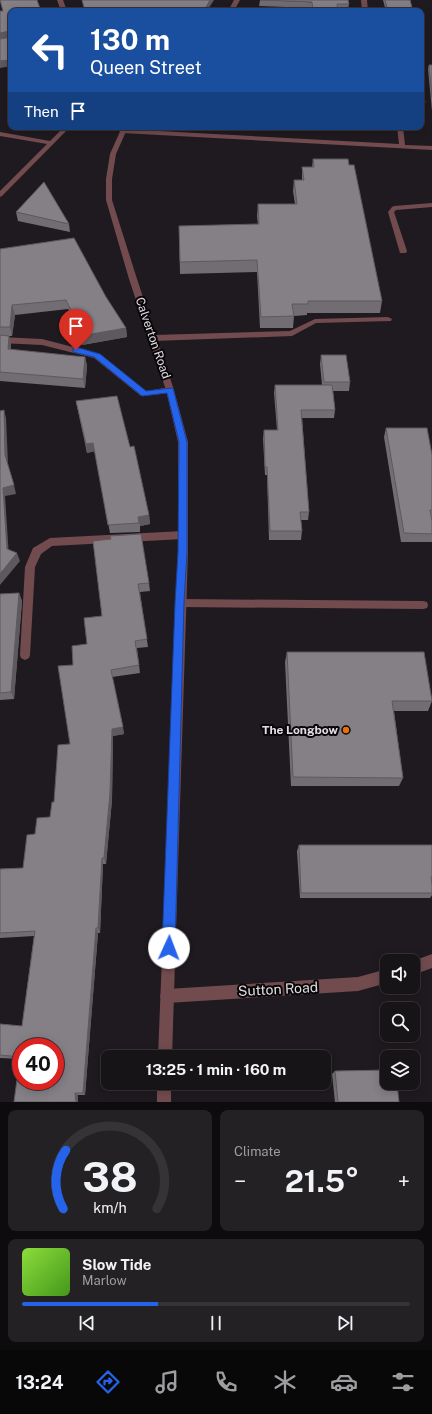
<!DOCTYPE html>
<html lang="en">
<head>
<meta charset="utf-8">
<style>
	:root { --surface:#171417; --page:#242124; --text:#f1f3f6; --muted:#9e9ea1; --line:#363336; --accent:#2563eb }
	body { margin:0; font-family:"Public Sans",sans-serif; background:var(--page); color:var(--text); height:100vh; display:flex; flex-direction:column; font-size:15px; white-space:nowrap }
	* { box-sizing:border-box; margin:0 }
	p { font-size:13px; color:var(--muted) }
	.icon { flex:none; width:22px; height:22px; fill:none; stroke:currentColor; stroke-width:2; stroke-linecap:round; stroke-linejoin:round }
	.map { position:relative; height:1102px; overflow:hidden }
	.drawer { display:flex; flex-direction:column; gap:8px; padding:8px; background:#0d0b0d; flex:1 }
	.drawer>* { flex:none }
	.hud { position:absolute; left:8px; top:8px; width:416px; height:122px; border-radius:8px; box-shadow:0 2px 10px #0003,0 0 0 1px var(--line); background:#1a4fa0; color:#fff; overflow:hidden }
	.tools { position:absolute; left:380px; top:954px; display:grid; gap:8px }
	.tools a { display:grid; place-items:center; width:40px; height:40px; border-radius:8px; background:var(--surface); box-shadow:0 2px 10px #0003,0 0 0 1px var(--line); font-size:20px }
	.speed { position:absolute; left:12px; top:1038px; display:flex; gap:8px; font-size:20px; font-weight:700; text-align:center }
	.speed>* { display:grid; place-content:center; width:52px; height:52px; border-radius:50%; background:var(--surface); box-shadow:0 2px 10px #0003,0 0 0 1px var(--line); line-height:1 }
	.speed .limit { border:6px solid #d22; background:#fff; color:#111 }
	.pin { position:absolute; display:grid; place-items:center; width:34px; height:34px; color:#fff; margin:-41px -17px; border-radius:50% 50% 50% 0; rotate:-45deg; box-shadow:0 0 4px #0007 }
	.pin .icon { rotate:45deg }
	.me { position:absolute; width:44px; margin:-22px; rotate:2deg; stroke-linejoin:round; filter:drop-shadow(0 0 3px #0008) }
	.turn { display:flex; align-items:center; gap:14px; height:84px; padding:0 16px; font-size:18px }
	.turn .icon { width:52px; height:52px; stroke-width:2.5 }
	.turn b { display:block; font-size:28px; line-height:34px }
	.then { display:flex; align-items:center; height:38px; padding:0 16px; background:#0003; gap:8px; font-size:15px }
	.big { font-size:30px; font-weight:700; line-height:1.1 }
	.drawer .tile { flex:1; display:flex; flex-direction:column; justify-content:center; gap:6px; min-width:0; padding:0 14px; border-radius:8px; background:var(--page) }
	.drawer .dial { align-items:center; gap:0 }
	.dial svg { height:104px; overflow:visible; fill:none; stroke:var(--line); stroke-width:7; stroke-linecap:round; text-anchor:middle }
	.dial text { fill:var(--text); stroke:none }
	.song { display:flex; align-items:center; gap:12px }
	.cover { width:48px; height:48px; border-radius:6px; background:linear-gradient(135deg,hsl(90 70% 55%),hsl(100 70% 35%)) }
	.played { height:4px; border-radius:2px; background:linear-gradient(90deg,var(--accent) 35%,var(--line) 35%) }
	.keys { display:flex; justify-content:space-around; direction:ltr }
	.heat { display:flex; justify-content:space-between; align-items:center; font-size:22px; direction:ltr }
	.drawer .tiles { flex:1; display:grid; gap:8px; grid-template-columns:1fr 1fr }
	.tile:last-child { grid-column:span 2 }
	.trip { position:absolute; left:101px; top:1050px; width:230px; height:40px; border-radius:8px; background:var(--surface); box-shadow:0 2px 10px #0003,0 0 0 1px var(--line); font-weight:700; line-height:40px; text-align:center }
	.tabs { display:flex; height:64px; justify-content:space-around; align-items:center; background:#090809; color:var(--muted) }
	.tabs .icon { width:28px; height:28px }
	.tabs .current { color:var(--accent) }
	.tabs b { font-size:18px; color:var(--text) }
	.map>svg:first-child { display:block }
</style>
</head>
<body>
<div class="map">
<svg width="432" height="1102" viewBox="0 0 432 1102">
	<rect width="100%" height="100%" fill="#1f1a1f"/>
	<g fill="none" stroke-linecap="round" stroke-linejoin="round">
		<g fill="#724b4f" fill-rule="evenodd">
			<path d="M432,203V207L396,210L394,212L407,251L406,253H400L388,212L392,207L394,206Z"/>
			<path d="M388,317L392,319L391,321L316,323L292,336L154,341L150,338L154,335L290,331L315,319Z"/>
			<path d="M183,531L186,532L188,535L186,538L183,539L52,546L41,554L35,567L30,655L29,658L25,660L21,658L20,655L25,567L33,548L50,538Z"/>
			<path d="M180,599L423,601L427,602L428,605L427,608L423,609L180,607L176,606L175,603L176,600Z"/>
		</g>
		<g fill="#724b4f" fill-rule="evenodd">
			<path d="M57,0H63L67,11H61Z"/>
			<path d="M361,0H367L368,11H362Z"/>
			<path d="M421,100L425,101L426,102L421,104Z"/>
			<path d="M64,127H70L2,196L0,197V191L47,144L0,136V132L50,141Z"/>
			<path d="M397,127H403L405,145L432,146V150L122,133L119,131L122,129L399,144Z"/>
			<path d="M0,337L42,339L100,354L146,391L170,387L174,390L170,393L141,396L94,358L42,345L0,343Z"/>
			<path d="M432,954V968L413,975V961Z"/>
			<path d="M387,969V983L358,991L167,1003L162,1001L160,996L162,991L167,989L358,977Z"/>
		</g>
		<g fill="#724b4f" fill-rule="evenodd">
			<path d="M234,0H240L234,11H228Z"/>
			<path d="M122,127H128L116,154L112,179V200L137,279L174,390L188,442V552L172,1057H158L178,552V442L166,390L129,279L106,200V179L110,154Z"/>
			<rect x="157" y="1083" width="14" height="19"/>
		</g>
	</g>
	<g fill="#726d73">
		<path d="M260,0L349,4L348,10H338V11H312L311,8L259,6Z"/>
		<path d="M383,0H410L413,11H386Z"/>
		<path d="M429,65H432V111L428,69Z"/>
		<path d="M313,159L349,165L382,301L380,313H307V315L294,316L293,328H260L257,272L180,274L179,226L258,225L257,216L258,204H295L293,191L294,180H302V167H312Z"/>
		<path d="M16,212L69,224L70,232L18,221Z"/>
		<path d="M0,249L106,297L126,328L127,337L82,345L76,325L68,309L15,315L12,336H9L11,345V350L85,357L87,366L85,388L0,381Z"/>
		<path d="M321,355L350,382L349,391H333L335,410L334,418H302L309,512L308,520H301L302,531L301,540H269L267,475H265L263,439L264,430H277L274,393L275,385H322L320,364Z"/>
		<path d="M76,401L130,447L149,515L150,524L140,526V532L110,533L95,451L87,453Z"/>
		<path d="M386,428L432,455V542H401L384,437Z"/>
		<path d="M93,541L149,583L150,591L140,592L148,647L137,648L140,673L112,677L124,734L113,736L112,800L106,864H103L100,933H98L85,1095H78V1102H14L20,1059L0,1058V1024L22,1026L34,936L0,938V869L23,868L35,834L50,817L54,802L70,744L73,665L87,644L102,616Z"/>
		<path d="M19,593L22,601L14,699L0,700V594Z"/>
		<path d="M287,652L432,701L428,711H394L403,778L399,786H291L285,662Z"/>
		<path d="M299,845H432V895L430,898H300L297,851Z"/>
		<path d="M335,1071L399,1102H335L332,1074Z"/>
	</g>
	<g fill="#5d595e">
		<path d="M210,0H214L207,11H204Z"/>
		<path d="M10,31L11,37L0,40V33Z"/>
		<path d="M11,60V66L0,68V61Z"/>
		<path d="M12,305L15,315L12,336L10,327Z"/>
		<path d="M126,328L127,337L82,345L80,336Z"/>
		<path d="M9,336L11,345L10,358L8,349Z"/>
		<path d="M85,357L87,366L85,388L83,379Z"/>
		<path d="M4,410L6,418L8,463L5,455Z"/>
		<path d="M93,443L95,451L87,453L86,444Z"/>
		<path d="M14,485L16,494L5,496L9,557L7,549L3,488Z"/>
		<path d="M149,515L150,524L140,526L138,517Z"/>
		<path d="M17,553L20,561L0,585V574Z"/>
		<path d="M19,593L22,601L14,699L11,692Z"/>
		<path d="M123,727L124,734L113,736L112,800L106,864L104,858L112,729Z"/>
		<path d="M102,858L103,864L100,933L98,928Z"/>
		<path d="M96,928L98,933L85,1095L83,1093Z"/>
		<path d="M75,1093L78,1095V1102H76Z"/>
	</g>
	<g fill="#857f86" stroke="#5d595e" fill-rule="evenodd">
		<path d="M0,0H37L41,11H11V32L10,31L0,33V11H3Z"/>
		<path d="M82,0H210L204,11H85Z"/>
		<path d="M260,0H348L349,4H337L338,11H313L312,2Z"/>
		<path d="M385,0H410L413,11H388Z"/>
		<path d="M11,37V60L0,61V39Z"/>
		<path d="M429,65H432V97Z"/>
		<path d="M313,159H348L349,165H354L382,301H308V304H292L294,316L261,317L257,260L180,262L179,226L259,224L258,204H297L294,180H304L302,167H314Z"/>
		<path d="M44,182L69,224L16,212Z"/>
		<path d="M74,238L106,297L126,328L80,336L74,316L66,300L12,305L10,327H0V249Z"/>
		<path d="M0,335L9,336L8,349L85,357L83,379L0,372Z"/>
		<path d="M321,355H346L350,382H324Z"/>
		<path d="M275,385H332L335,410H301L309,512H300L302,531H270L267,467H265L264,430H278Z"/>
		<path d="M117,396L130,447L134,446L149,515L138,517L139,523L108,525L93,443L86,444L76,401Z"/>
		<path d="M4,410L5,455L14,485L3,488L7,549L17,553L0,574V411Z"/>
		<path d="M386,428H427L432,455V510H430L432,521V534L404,533Z"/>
		<path d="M141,534L149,583L138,584L147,639L135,641L139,665L111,670L123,727L112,729L110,793L104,858H102L98,928H96L83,1093H75L76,1102H14L20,1057L0,1055V1024L22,1026L35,931L0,933V869L23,868L27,835L35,834L37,818L50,817L52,802H54L58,745L70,744L58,666L73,665L72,646L87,644L84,618L102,616L93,541L111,539L110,536ZM21,1047H55V1081H21Z"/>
		<path d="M19,593L11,692L0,693V594Z"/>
		<path d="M287,652H424L432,701H392L403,778L293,777Z"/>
		<path d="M299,845H432V877H431L432,885V893H301Z"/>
		<path d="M387,1070V1083H397L399,1102H338L335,1071Z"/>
	</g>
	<path fill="#2563eb" stroke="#184099" d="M76,347L100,354L146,391L173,388L187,442V552L184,603L175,948L173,953L169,955L164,953L162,948L175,603L178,552L179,442L167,393L142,396L94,357L73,352V348Z"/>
	<circle fill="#e8710a" stroke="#080608" stroke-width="1.5" cx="346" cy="730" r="4"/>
	<g text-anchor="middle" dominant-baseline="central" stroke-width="4" stroke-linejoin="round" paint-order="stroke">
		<g font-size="12" fill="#e1dee2" stroke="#080608">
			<text transform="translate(153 338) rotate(71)">Calverton Road</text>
		</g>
		<g font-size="12" font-weight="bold" fill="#e1dee2" stroke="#080608" text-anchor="end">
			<text x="338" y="730">The Longbow</text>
		</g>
		<g font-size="14" fill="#e1dee2" stroke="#080608">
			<text transform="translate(278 989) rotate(-3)">Sutton Road</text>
		</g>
	</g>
</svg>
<div class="tools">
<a><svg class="icon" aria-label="sound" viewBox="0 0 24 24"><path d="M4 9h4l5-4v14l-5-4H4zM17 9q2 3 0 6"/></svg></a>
<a><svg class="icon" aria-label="search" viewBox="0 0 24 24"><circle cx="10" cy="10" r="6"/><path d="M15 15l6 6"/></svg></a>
<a><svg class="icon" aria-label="layers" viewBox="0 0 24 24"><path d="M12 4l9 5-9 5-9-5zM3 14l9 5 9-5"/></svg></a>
</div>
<div class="speed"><div class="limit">40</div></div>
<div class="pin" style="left:76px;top:350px;background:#d93025"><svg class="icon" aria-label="arrive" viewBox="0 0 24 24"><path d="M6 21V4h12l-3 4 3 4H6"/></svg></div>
<svg class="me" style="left:169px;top:948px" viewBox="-20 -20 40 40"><circle r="19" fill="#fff"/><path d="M0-13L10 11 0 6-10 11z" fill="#2563eb"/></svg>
<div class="trip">13:25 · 1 min · 160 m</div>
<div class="hud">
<div class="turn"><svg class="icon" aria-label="left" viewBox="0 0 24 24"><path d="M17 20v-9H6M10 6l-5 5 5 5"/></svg><div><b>130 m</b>Queen Street</div></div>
<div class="then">Then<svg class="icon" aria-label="arrive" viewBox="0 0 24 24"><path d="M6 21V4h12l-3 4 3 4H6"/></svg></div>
</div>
</div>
<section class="drawer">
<div class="tiles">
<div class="tile dial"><svg viewBox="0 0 100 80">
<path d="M14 69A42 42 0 1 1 86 69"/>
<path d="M14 69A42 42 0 0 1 16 24" stroke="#2563eb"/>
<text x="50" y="56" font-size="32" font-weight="700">38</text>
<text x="50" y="72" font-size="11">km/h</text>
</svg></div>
<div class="tile"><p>Climate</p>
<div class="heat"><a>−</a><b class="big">21.5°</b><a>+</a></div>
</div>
<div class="tile">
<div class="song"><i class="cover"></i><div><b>Slow Tide</b><p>Marlow</p></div></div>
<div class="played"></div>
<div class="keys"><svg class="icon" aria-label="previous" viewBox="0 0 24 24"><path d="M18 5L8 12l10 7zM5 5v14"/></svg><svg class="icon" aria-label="pause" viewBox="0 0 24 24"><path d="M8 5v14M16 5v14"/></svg><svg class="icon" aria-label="next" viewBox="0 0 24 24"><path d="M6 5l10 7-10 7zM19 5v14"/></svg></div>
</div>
</div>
</section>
<nav class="tabs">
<b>13:24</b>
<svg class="icon current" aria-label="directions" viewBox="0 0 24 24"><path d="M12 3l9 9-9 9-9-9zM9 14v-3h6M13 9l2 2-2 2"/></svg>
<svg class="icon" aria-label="music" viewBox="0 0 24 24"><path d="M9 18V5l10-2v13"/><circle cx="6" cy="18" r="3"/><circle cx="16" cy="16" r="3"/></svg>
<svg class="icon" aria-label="phone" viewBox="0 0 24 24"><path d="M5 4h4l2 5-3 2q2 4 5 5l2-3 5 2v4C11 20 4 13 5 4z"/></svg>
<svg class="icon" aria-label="climate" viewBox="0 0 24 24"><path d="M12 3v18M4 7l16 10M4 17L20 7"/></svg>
<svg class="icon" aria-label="car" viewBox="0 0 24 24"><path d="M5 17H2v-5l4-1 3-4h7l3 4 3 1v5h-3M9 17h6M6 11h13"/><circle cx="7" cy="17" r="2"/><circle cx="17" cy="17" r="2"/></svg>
<svg class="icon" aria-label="filters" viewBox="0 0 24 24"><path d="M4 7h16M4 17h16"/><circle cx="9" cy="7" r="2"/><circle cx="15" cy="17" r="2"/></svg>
</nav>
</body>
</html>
